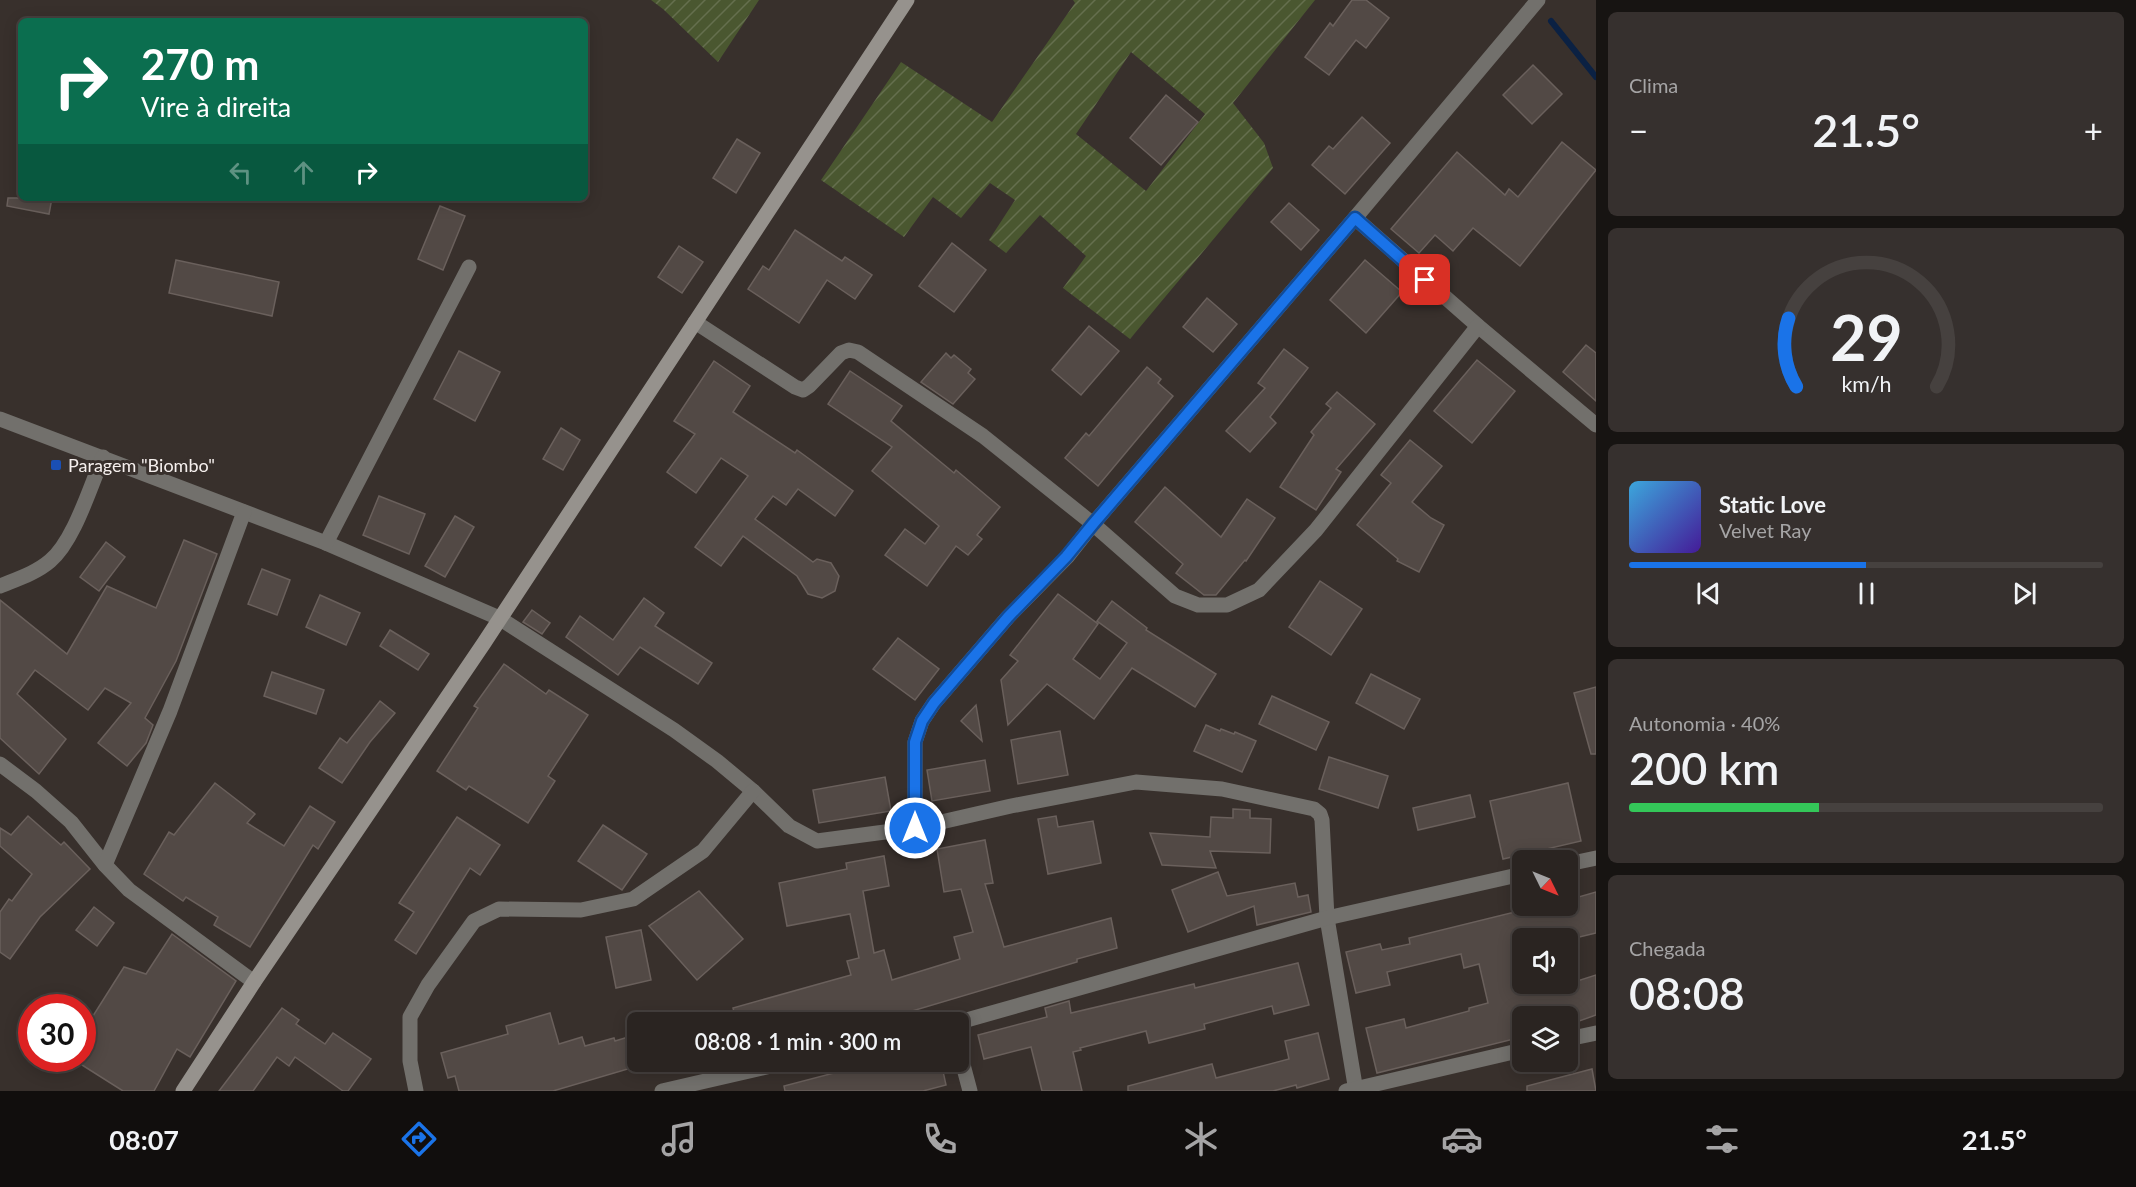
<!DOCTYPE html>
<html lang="pt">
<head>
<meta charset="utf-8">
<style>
	:root { --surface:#2a2421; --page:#36302e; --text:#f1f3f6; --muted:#a5a4a5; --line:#46413f; --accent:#1a73e8 }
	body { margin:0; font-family:Lato,sans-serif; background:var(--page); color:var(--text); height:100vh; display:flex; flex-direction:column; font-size:22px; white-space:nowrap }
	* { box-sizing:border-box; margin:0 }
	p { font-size:20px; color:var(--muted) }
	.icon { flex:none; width:33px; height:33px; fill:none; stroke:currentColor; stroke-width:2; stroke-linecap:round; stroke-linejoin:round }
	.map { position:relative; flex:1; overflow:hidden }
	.panel { display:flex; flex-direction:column; gap:12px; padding:12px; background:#171412; width:540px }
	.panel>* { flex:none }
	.hud { position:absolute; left:18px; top:18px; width:570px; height:183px; border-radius:9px; box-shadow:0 3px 15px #0003,0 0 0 2px var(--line); background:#0b6e4f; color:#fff; overflow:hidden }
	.needle { width:39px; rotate:133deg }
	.fabs { position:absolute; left:1512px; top:850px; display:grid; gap:12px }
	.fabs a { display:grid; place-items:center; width:66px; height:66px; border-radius:9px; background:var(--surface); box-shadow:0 3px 15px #0003,0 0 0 2px var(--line); font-size:30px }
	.speed { position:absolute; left:18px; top:994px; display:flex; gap:12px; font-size:30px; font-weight:700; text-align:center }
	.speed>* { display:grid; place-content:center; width:78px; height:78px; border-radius:50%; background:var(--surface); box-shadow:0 3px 15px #0003,0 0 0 2px var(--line); line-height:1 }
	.speed .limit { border:9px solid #d22; background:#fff; color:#111 }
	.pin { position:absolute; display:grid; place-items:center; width:51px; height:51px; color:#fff; margin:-26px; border-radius:12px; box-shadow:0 3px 9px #0006 }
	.me { position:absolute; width:66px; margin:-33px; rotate:0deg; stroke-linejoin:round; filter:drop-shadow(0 0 4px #0008) }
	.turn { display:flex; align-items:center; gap:21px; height:126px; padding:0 24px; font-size:27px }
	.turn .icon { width:78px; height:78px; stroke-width:2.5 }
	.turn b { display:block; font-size:42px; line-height:51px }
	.lanes { display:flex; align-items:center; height:57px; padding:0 24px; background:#0003; justify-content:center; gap:30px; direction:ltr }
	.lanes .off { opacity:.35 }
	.big { font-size:45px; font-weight:600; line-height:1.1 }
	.panel .card { flex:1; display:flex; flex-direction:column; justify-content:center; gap:9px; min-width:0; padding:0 21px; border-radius:9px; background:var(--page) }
	.panel .dial { align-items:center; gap:0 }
	.dial svg { height:156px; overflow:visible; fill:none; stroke:var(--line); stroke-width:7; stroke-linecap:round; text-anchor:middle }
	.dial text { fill:var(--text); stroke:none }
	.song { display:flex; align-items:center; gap:18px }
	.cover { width:72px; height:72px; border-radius:9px; background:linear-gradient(135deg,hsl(200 70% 55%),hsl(260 70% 35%)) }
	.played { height:6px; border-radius:3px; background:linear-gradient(90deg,var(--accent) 50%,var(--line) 50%) }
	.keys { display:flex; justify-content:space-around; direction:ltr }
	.heat { display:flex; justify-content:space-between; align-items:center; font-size:33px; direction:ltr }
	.charge { height:9px; border-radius:4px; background:linear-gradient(90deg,#34c759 40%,var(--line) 0) }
	.trip { position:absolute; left:627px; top:1012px; width:342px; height:60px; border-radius:9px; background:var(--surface); box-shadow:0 3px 15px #0003,0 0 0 2px var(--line); font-weight:600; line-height:60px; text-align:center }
	.tabs { display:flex; height:96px; justify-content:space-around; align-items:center; background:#110e0d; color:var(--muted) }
	.tabs .icon { width:42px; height:42px }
	.tabs .selected { color:var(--accent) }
	.tabs b { font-size:27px; color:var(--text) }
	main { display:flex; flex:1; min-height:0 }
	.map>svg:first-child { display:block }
</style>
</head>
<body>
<main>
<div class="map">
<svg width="1596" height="1091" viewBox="0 0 1596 1091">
	<defs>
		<pattern id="garden-furrows" width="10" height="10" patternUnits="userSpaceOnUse" patternTransform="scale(1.5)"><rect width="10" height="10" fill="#4a5730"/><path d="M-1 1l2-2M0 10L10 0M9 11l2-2" fill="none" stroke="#656f4e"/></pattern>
	</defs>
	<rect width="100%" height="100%" fill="#38302c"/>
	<g fill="url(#garden-furrows)" fill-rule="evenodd">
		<path d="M651,0H759L718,62L663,9Z"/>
		<path d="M1073,0H1315L1233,103L1264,143L1273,168L1130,339L1063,288L1086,256L1040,215L1006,253L989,240L1015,200L990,183L961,218L933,197L904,237L821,180L901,62L992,122L1075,3ZM1131,52L1205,114L1146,191L1076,134Z"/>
	</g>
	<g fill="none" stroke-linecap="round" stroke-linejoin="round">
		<path stroke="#0b2143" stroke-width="6" d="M1551,21L1596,77"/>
	</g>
	<g fill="#524945" stroke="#6a605c" stroke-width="1.5">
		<path d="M1352,0H1366L1389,18L1366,48L1356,40L1329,75L1305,57L1330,23L1333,26Z"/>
		<path d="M1533,65L1562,94L1532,124L1503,95Z"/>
		<path d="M1166,95L1198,122L1161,165L1130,138Z"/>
		<path d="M1362,117L1390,143L1345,194L1312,165L1329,146L1333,149Z"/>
		<path d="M737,139L760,153L736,193L713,178Z"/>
		<path d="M1562,142L1596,170L1520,266L1473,228L1453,251L1435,235L1419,253L1391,229L1457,152L1505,195L1509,189L1518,197Z"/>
		<path d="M8,198H52L49,214L7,206Z"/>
		<path d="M1289,203L1319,230L1301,250L1271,222Z"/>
		<path d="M440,206L465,216L443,270L418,259Z"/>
		<path d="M795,230L842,261L845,257L872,275L855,299L827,280L799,323L748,289L763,266L769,270Z"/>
		<path d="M952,243L986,270L954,312L919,286Z"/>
		<path d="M679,246L703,262L682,293L658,277Z"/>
		<path d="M176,260L279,282L272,316L169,293Z"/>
		<path d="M1365,260L1402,292L1366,333L1330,300Z"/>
		<path d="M1207,298L1237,324L1213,352L1183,327Z"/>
		<path d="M1089,326L1119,351L1081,395L1052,370Z"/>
		<path d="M1586,345L1596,353V401L1563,372Z"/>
		<path d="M1284,349L1308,368L1270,417L1276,423L1250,452L1226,431L1265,388L1258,383Z"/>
		<path d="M459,351L500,372L475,421L434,399Z"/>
		<path d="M946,353L951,358L954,355L971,369L968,373L975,379L953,404L921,382Z"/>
		<path d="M1477,360L1515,391L1472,443L1434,411Z"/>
		<path d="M714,361L750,386L733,412L795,453L797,450L853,491L835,516L798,489L786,505L773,496L755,519L813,562L817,559L831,563L839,576L835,591L822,598L808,594L797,576L743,536L721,566L695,547L748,476L721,458L696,493L667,472L695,434L674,421Z"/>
		<path d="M1147,367L1161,379L1158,383L1173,396L1098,486L1065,458L1086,433L1089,436Z"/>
		<path d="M850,371L902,406L891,421L954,473L956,470L1000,507L977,535L982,539L968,555L956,546L927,586L885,555L905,529L925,544L939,526L872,471L892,447L828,404Z"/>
		<path d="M1337,392L1375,424L1336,469L1341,472L1316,510L1280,487L1314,435L1311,432L1331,408L1326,404Z"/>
		<path d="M561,428L580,440L563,470L543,459Z"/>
		<path d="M1410,440L1442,466L1412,502L1431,518L1444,525L1419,572L1397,561L1398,559L1357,525L1391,483L1381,475Z"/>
		<path d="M1165,487L1221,537L1247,499L1275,518L1246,561L1245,560L1216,595H1204L1176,573L1183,564L1135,522Z"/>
		<path d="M379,496L425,514L409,554L363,535Z"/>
		<path d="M455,516L474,527L445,577L425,566Z"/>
		<path d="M184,540L217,554L176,661L145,718L153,725L146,743L127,766L98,743L131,703L105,688L88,710L35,670L17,694L66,739L39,774L0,738V600L67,654L107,586L156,608Z"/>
		<path d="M106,542L125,557L99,591L80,577Z"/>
		<path d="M262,569L290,580L277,615L248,604Z"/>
		<path d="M1320,581L1362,609L1331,655L1289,627Z"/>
		<path d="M1058,594L1098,624L1073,659L1100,679L1127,643L1097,621L1112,601L1147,628L1146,630L1216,674L1195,707L1132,668L1094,719L1047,684L1008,725L1001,680L1018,661L1010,655Z"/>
		<path d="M320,595L360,613L346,645L306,627Z"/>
		<path d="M644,598L664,613L655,626L712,663L698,684L640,647L618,675L566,637L580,616L613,640Z"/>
		<path d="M532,610L550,623L542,634L523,622Z"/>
		<path d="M390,630L429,654L418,670L380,646Z"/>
		<path d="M898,638L939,669L915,700L873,669Z"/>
		<path d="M504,664L546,694L549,690L588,715L548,776L555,781L528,823L469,786L466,790L437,771L478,708L474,706Z"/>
		<path d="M272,672L324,690L316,714L264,696Z"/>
		<path d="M1371,674L1420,699L1404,729L1356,703Z"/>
		<path d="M1596,687V754H1591L1574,693Z"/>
		<path d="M1272,696L1329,722L1316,750L1259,724Z"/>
		<path d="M380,701L395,713L370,742L342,783L319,768L340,738L347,743Z"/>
		<path d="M976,705L982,741L961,721Z"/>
		<path d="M1206,725L1220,731L1221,729L1234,734L1235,732L1256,741L1242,772L1194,751Z"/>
		<path d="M1060,731L1068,775L1018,784L1011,740Z"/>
		<path d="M1329,757L1388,776L1378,808L1319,789Z"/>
		<path d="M985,760L990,791L932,801L927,770Z"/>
		<path d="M885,777L891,811L819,823L813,790Z"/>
		<path d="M215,783L255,814L247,823L284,846L310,806L335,822L318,849L313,845L250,947L214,925L218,917L186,897L183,901L144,874L169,832L174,835Z"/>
		<path d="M1568,783L1581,841L1503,859L1490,801Z"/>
		<path d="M1470,795L1475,817L1418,830L1413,808Z"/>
		<path d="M1233,809L1250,810V818L1271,819L1270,853L1210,851L1216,868L1162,865L1150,833L1210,837L1211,817L1233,818Z"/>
		<path d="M28,816L61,845L64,842L90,869L40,917L10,959L0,952V912L9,899L12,901L32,874L0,846V828L11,835Z"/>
		<path d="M1056,816L1058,827L1093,821L1101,863L1048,874L1038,819Z"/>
		<path d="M457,817L500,845L480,875L470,868L416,954L395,940L414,912L399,903Z"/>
		<path d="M603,825L647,854L622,890L578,861Z"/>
		<path d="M985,840L993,883L985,884L1004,947L1111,918L1117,948L1077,959V962L902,1014L903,1018L887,1023H864L862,1018L844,1023H737L733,1008L851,975L847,961L859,958L850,914L787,926L779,883L847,869L846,863L884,856L889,886L863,891L874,953L884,950L892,980L960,959L954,937L973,932L961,889L944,892L937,849Z"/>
		<path d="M1218,872L1227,896L1295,883L1298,897L1308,895L1311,912L1257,925L1254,906L1188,932L1172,890Z"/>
		<path d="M699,891L743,939L697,980L649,926Z"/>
		<path d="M1596,892V933L1571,939H1522V984H1568L1596,975V1015L1568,1025V1017H1522V1037L1377,1073L1366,1028L1404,1019L1406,1028L1469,1011V1008L1488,1003L1479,964L1464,968L1461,954L1387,972L1390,985L1356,993L1346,952L1380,944L1382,950L1410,944L1409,938L1539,906H1568V900Z"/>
		<path d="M94,907L114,923L97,946L76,930Z"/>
		<path d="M641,930L651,980L616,988L606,937Z"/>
		<path d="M172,934L236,981L190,1057L177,1049L154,1091H123L82,1065V1009L93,1016L124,967L146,974Z"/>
		<path d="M1298,963L1309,1005L1274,1014L1272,1006L1204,1024L1205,1029L1149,1043L1146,1031L1080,1048L1081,1050L1073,1052L1082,1091H1042L1031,1047L984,1059L978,1035L1047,1017L1045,1008L1069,1001L1071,1013L1194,984L1195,988Z"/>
		<path d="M282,1008L299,1020L296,1024L325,1044L333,1033L371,1059L348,1091H343L295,1057L289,1066L277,1057L253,1091H219Z"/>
		<path d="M550,1013L559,1044L582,1037L585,1046L614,1038L615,1041L638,1034V1066L553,1091H459L455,1076L448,1078L441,1053L508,1034L506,1026Z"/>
		<path d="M1318,1033L1329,1079L1297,1088L1296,1085L1273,1091H1128V1086L1212,1064L1216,1078L1289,1059L1285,1041Z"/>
		<path d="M876,1062H941L946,1085L923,1091H785L784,1086Z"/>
		<path d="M1592,1069L1596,1091H1527V1086Z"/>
	</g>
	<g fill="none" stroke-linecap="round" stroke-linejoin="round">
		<g stroke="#72706c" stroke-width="15">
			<path d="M1355,218L1478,326L1596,425"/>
			<path d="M695,322L795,387L803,390L809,386L841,353L849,350L858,352L983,436L1093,524L1175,596L1198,605H1227L1259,590L1316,530L1478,326"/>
			<path d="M0,419L326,543L499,618L674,730L717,761L753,791L789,826L817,841L915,828L1011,806L1136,782L1222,789L1314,809L1320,814L1322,820L1327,918L1356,1091"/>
			<path d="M326,543L469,267"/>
			<path d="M0,586C17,579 36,573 50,561C74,541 90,487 103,457"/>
			<path d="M0,764L36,791L71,822L105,865L129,890L254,982"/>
			<path d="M915,828V742L922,721L934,703L1008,617L1067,557L1093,524L1355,218L1538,0"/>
			<path d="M1568,864L1596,858"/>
			<path d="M105,865L170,711L244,512"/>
			<path d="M956,1023L1327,918L1522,874"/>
			<path d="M1568,1039L1596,1033"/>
			<path d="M958,1046L970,1091"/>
			<path d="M416,1091L410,1061V1017L428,985L474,921L499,909L581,910L633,899L703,851L753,791"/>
			<path d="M662,1091L788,1062"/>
			<path d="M1346,1091L1522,1050"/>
		</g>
		<path stroke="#96928d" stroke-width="15" d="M183,1091L254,982L484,643L907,0"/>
	</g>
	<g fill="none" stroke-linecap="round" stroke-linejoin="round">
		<g stroke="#114b97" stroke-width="15">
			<path id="route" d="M915,828V742L922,721L934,703L1008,617L1066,557L1093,524L1355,218L1425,280"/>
		</g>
		<use href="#route" stroke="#1a73e8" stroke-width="10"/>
	</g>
	<rect fill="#1a4fb4" stroke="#38302c" stroke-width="2" x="50" y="459" width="12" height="12" rx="3"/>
	<g text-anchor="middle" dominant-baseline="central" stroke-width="6" stroke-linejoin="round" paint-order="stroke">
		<g font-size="18" fill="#f6f0ee" stroke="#38302c" text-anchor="start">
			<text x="68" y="465">Paragem "Biombo"</text>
		</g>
	</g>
</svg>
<div class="fabs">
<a><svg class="needle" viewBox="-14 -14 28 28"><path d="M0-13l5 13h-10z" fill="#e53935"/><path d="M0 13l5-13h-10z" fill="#a5a4a5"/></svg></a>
<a><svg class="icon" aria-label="sound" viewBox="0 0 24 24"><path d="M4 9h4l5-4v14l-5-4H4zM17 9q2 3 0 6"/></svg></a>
<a><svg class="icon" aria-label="layers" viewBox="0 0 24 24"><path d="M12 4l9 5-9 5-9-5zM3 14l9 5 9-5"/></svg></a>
</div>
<div class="speed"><div class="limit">30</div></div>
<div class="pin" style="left:1425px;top:280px;background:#d93025"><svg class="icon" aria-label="arrive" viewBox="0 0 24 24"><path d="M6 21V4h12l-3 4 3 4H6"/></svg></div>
<svg class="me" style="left:915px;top:828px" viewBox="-20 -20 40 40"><circle r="17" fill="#1a73e8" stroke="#fff" stroke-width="3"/><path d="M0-11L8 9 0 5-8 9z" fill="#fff"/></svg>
<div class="trip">08:08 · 1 min · 300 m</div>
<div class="hud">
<div class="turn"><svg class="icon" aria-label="right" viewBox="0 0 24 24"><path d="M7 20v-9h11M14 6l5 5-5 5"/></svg><div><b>270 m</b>Vire à direita</div></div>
<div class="lanes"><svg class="icon off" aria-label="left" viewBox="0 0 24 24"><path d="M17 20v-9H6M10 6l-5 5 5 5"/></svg><svg class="icon off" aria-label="ahead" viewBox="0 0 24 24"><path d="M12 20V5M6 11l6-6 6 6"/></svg><svg class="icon" aria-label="right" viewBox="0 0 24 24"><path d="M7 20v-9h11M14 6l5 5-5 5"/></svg></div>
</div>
</div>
<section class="panel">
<div class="card"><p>Clima</p>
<div class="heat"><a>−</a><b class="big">21.5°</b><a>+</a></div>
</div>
<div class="card dial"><svg viewBox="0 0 100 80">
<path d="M14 69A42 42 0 1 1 86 69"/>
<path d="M14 69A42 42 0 0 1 10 34" stroke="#1a73e8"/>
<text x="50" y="56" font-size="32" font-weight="700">29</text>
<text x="50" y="72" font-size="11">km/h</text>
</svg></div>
<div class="card">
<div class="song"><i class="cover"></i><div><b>Static Love</b><p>Velvet Ray</p></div></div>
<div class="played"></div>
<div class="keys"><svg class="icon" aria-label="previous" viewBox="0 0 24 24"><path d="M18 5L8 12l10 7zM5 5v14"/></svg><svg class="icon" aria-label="pause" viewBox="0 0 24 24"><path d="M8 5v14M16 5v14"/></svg><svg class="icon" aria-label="next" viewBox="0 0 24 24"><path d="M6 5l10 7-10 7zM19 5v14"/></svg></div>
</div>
<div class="card"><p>Autonomia · 40%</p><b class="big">200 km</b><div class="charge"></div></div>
<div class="card"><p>Chegada</p><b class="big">08:08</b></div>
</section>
</main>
<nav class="tabs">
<b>08:07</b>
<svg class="icon selected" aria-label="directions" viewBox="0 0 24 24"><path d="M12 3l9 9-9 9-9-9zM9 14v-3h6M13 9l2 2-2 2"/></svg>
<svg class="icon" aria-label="music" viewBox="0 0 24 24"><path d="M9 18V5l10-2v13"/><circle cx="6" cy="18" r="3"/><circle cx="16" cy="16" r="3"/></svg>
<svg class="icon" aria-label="phone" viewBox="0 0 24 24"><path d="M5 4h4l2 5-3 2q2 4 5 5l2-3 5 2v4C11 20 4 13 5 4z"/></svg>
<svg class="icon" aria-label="climate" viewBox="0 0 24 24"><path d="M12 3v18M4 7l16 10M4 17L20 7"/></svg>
<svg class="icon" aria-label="car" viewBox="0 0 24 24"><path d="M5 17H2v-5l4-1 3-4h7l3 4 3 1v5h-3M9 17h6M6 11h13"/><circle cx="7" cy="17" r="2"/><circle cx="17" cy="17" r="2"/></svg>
<svg class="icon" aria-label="filters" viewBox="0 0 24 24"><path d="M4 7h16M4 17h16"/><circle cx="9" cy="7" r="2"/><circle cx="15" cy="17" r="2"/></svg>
<b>21.5°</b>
</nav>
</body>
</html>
